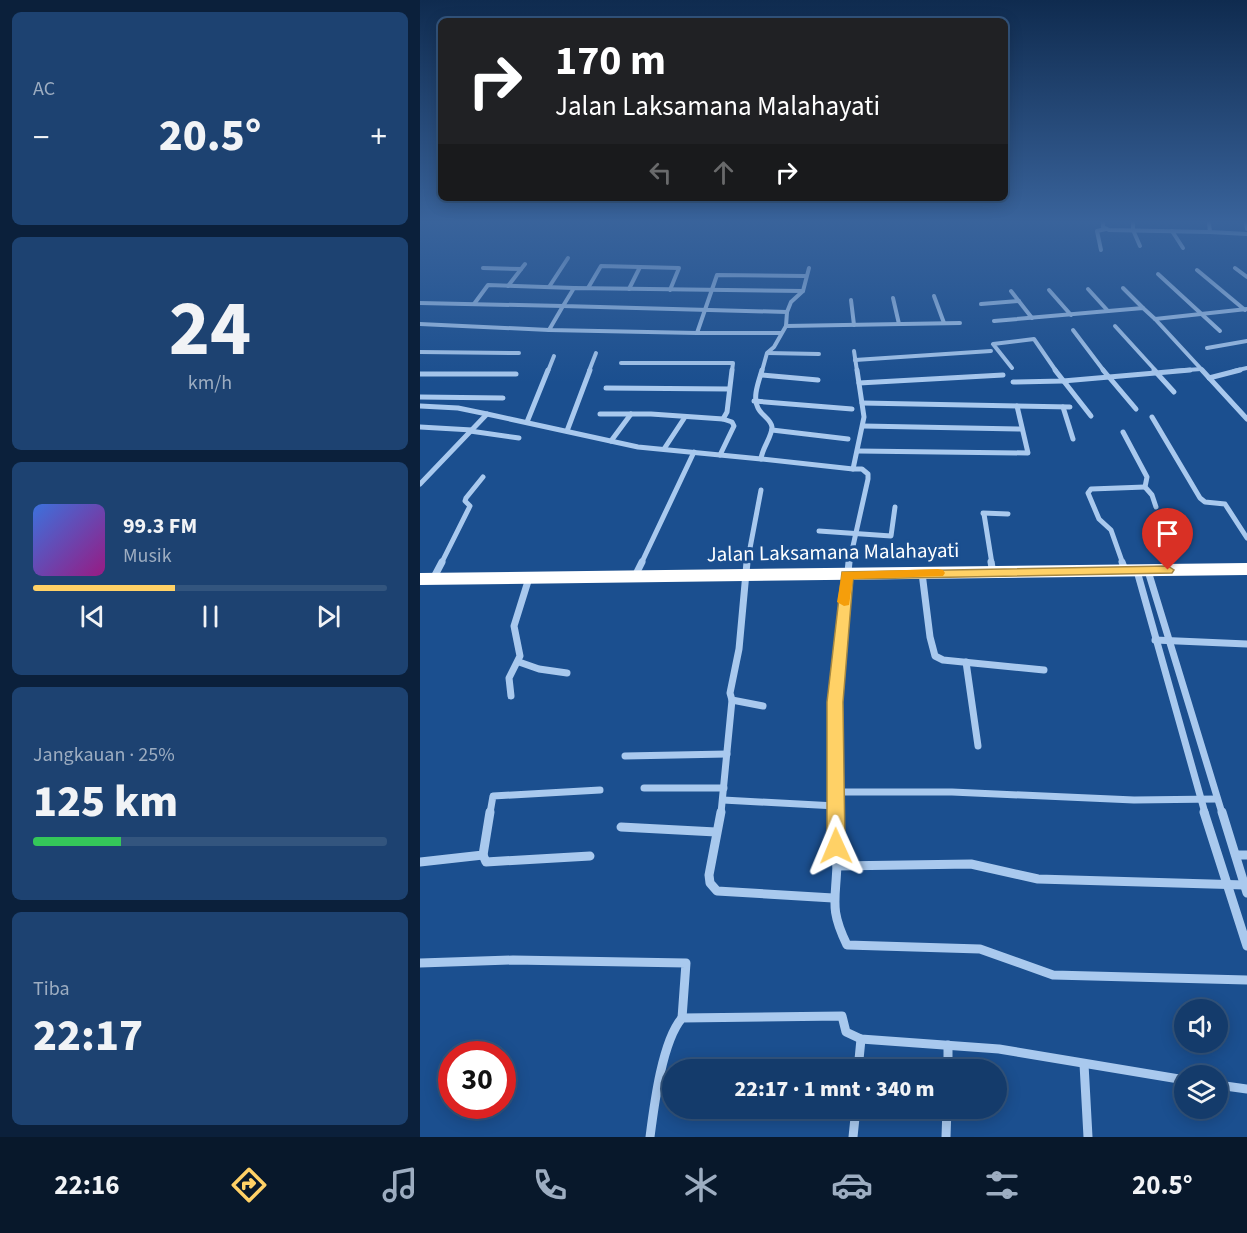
<!DOCTYPE html>
<html lang="id">
<head>
<meta charset="utf-8">
<style>
	:root { --surface:#143b6b; --page:#1d4271; --text:#f1f3f6; --muted:#9dadc1; --line:#33557e; --accent:#ffd166 }
	body { margin:0; font-family:"Source Sans 3",sans-serif; background:var(--page); color:var(--text); height:100vh; display:flex; flex-direction:column; font-size:22px; white-space:nowrap }
	* { box-sizing:border-box; margin:0 }
	p { font-size:20px; color:var(--muted) }
	.icon { flex:none; width:33px; height:33px; fill:none; stroke:currentColor; stroke-width:2; stroke-linecap:round; stroke-linejoin:round }
	.map { position:relative; flex:1; overflow:hidden }
	.side { display:flex; flex-direction:column; gap:12px; padding:12px; background:#0b203b; width:420px }
	.side>* { flex:none }
	.top-card { position:absolute; left:18px; top:18px; width:570px; height:183px; border-radius:9px; box-shadow:0 3px 15px #0003,0 0 0 2px var(--line); background:#202124; color:#fff; overflow:hidden }
	.tools { position:absolute; left:754px; top:999px; display:grid; gap:12px }
	.tools a { display:grid; place-items:center; width:54px; height:54px; border-radius:50%; background:var(--surface); box-shadow:0 3px 15px #0003,0 0 0 2px var(--line); font-size:30px }
	.speed { position:absolute; left:18px; top:1041px; display:flex; gap:12px; font-size:30px; font-weight:700; text-align:center }
	.speed>* { display:grid; place-content:center; width:78px; height:78px; border-radius:50%; background:var(--surface); box-shadow:0 3px 15px #0003,0 0 0 2px var(--line); line-height:1 }
	.speed .limit { border:9px solid #d22; background:#fff; color:#111 }
	.pin { position:absolute; display:grid; place-items:center; width:51px; height:51px; color:#fff; margin:-62px -26px; border-radius:50% 50% 50% 0; rotate:-45deg; box-shadow:0 0 6px #0007 }
	.pin .icon { rotate:45deg }
	.me { position:absolute; width:66px; margin:-33px; rotate:359deg; stroke-linejoin:round; filter:drop-shadow(0 0 4px #0008) }
	.turn { display:flex; align-items:center; gap:21px; height:126px; padding:0 18px; font-size:27px }
	.turn .icon { width:78px; height:78px; stroke-width:2.5 }
	.turn b { display:block; font-size:42px; line-height:51px }
	.lanes { display:flex; align-items:center; height:57px; padding:0 18px; background:#0003; justify-content:center; gap:30px; direction:ltr }
	.lanes .off { opacity:.35 }
	.big { font-size:45px; font-weight:800; line-height:1.1 }
	.side .widget { flex:1; display:flex; flex-direction:column; justify-content:center; gap:9px; min-width:0; padding:0 21px; border-radius:9px; background:var(--page) }
	.side .dial { align-items:center; gap:0 }
	.dial b { font-size:78px; line-height:1 }
	.song { display:flex; align-items:center; gap:18px }
	.cover { width:72px; height:72px; border-radius:9px; background:linear-gradient(135deg,hsl(220 70% 55%),hsl(310 70% 35%)) }
	.played { height:6px; border-radius:3px; background:linear-gradient(90deg,var(--accent) 40%,var(--line) 40%) }
	.keys { display:flex; justify-content:space-around; direction:ltr }
	.heat { display:flex; justify-content:space-between; align-items:center; font-size:33px; direction:ltr }
	.charge { height:9px; border-radius:4px; background:linear-gradient(90deg,#34c759 25%,var(--line) 0) }
	.trip { position:absolute; left:242px; top:1059px; width:345px; height:60px; border-radius:30px; background:var(--surface); box-shadow:0 3px 15px #0003,0 0 0 2px var(--line); font-weight:800; line-height:60px; text-align:center }
	.dock { display:flex; height:96px; justify-content:space-around; align-items:center; background:#08182b; color:var(--muted) }
	.dock .icon { width:42px; height:42px }
	.dock .on { color:var(--accent) }
	.dock b { font-size:27px; color:var(--text) }
	main { display:flex; flex:1; min-height:0 }
	.map>svg:first-child { display:block }
</style>
</head>
<body>
<main>
<section class="side">
<div class="widget"><p>AC</p>
<div class="heat"><a>−</a><b class="big">20.5°</b><a>+</a></div>
</div>
<div class="widget dial"><b>24</b><p>km/h</p></div>
<div class="widget">
<div class="song"><i class="cover"></i><div><b>99.3 FM</b><p>Musik</p></div></div>
<div class="played"></div>
<div class="keys"><svg class="icon" aria-label="previous" viewBox="0 0 24 24"><path d="M18 5L8 12l10 7zM5 5v14"/></svg><svg class="icon" aria-label="pause" viewBox="0 0 24 24"><path d="M8 5v14M16 5v14"/></svg><svg class="icon" aria-label="next" viewBox="0 0 24 24"><path d="M6 5l10 7-10 7zM19 5v14"/></svg></div>
</div>
<div class="widget"><p>Jangkauan · 25%</p><b class="big">125 km</b><div class="charge"></div></div>
<div class="widget"><p>Tiba</p><b class="big">22:17</b></div>
</section>
<div class="map">
<svg width="827" height="1137" viewBox="0 0 827 1137">
	<rect width="100%" height="100%" fill="#1b4f8f"/>
	<g fill="none" stroke-linecap="round" stroke-linejoin="round">
		<g stroke="#a9c9ee" stroke-width="4">
			<path d="M683,223V227L689,230L790,232"/>
			<path d="M713,223V230L720,246"/>
			<path d="M789,223L790,232L827,234"/>
			<path d="M826,223L827,229"/>
			<path d="M752,231L763,248"/>
			<path d="M681,250L677,231L686,229"/>
			<path d="M63,268L101,269"/>
			<path d="M815,268L827,277"/>
			<path d="M777,270L825,310"/>
			<path d="M738,274L800,331"/>
			<path d="M88,286L105,264"/>
			<path d="M129,287L148,258"/>
			<path d="M168,288L181,266L259,268L250,290"/>
			<path d="M703,288L723,308"/>
			<path d="M209,289L220,267"/>
			<path d="M668,289L688,311"/>
			<path d="M629,290L651,315"/>
			<path d="M591,291L612,318"/>
			<path d="M514,296L524,323"/>
			<path d="M473,298L479,324"/>
			<path d="M431,300L434,325"/>
			<path d="M0,303L143,306L129,330L277,333"/>
			<path d="M54,304L68,285L154,288"/>
			<path d="M561,304L599,301"/>
			<path d="M367,312L143,306L154,288L383,291"/>
			<path d="M735,319L783,371"/>
			<path d="M574,321L723,308L735,319L827,309"/>
			<path d="M0,324L129,330"/>
			<path d="M366,326L540,323"/>
			<path d="M695,326L736,371"/>
			<path d="M653,330L684,371"/>
			<path d="M361,333H277L297,275L385,276"/>
			<path d="M787,348L827,341"/>
			<path d="M434,351L437,371"/>
			<path d="M0,352L99,353"/>
			<path d="M348,353L399,354"/>
			<path d="M435,360L571,351"/>
			<path d="M201,363H313L312,371"/>
			<path d="M592,368L573,344L614,339L636,371"/>
			<path d="M128,371L134,356"/>
			<path d="M169,371L176,353"/>
			<path d="M342,371L347,353L354,347L366,326L367,312L371,302L383,291L389,268"/>
			<path d="M753,371L781,369"/>
			<path d="M814,371L827,368"/>
		</g>
		<g stroke="#a9c9ee" stroke-width="5">
			<path d="M635,370L671,416"/>
			<path d="M683,370L716,409"/>
			<path d="M734,370L754,392"/>
			<path d="M782,370L827,419"/>
			<path d="M0,374H96"/>
			<path d="M341,375L398,380"/>
			<path d="M789,378L820,370"/>
			<path d="M593,382L643,381L770,370"/>
			<path d="M439,383L583,375"/>
			<path d="M186,388L309,389"/>
			<path d="M0,397L83,398"/>
			<path d="M334,401L432,409"/>
			<path d="M442,403L650,407"/>
			<path d="M0,406L38,408L67,414L0,484"/>
			<path d="M643,407L653,439"/>
			<path d="M67,414L218,447L341,459C342,448 352,437 352,427C351,419 341,415 338,408C332,397 339,381 342,370"/>
			<path d="M180,414H231L303,419"/>
			<path d="M732,417L780,498L785,502L805,504L827,538"/>
			<path d="M107,422L128,370"/>
			<path d="M443,426L601,429"/>
			<path d="M0,427L52,430"/>
			<path d="M352,430L428,439"/>
			<path d="M50,431L99,438"/>
			<path d="M147,431L170,370"/>
			<path d="M703,432L727,477L725,487L732,495L736,507"/>
			<path d="M191,441L211,414"/>
			<path d="M244,449L265,417"/>
			<path d="M438,451L608,453L597,406"/>
			<path d="M300,455L314,426L312,422L303,419L307,412L312,370"/>
			<path d="M341,459L433,469L444,417L437,370"/>
			<path d="M563,513L588,514"/>
			<path d="M564,514L572,564"/>
			<path d="M399,531L471,536L475,507"/>
			<path d="M21,564L50,506L45,501L46,498L63,477"/>
			<path d="M221,564L274,452"/>
			<path d="M327,564L341,490"/>
			<path d="M429,564L448,479V474L442,469H433"/>
			<path d="M703,564L691,530L679,519L668,493L671,489L725,487"/>
		</g>
		<g stroke="#a9c9ee" stroke-width="7">
			<path d="M327,562L319,649L310,693L312,700L343,706"/>
			<path d="M571,562L573,573"/>
			<path d="M702,562L705,570"/>
			<path d="M717,571L785,813"/>
			<path d="M728,571L802,813"/>
			<path d="M502,573L510,637L515,656L523,660L624,670"/>
			<path d="M215,576L222,562"/>
			<path d="M13,579L22,562"/>
			<path d="M735,640L827,644"/>
			<path d="M99,662L119,669L147,673"/>
			<path d="M546,662L558,746"/>
			<path d="M91,696L89,678L100,656L94,626L109,578"/>
			<path d="M205,756L307,754"/>
			<path d="M224,788H304"/>
			<path d="M417,792H532L714,800L797,799"/>
			<path d="M303,800L416,806"/>
			<path d="M70,813L73,796L180,790"/>
			<path d="M301,813L312,700"/>
			<path d="M416,813L415,702L429,562"/>
		</g>
		<g stroke="#a9c9ee" stroke-width="9">
			<path d="M301,812L289,875L290,883L297,891L413,898"/>
			<path d="M416,812C417,829 417,846 417,863C416,901 409,908 427,945L560,949L633,975L827,980"/>
			<path d="M784,812L827,946"/>
			<path d="M802,812L827,893"/>
			<path d="M201,827L296,832"/>
			<path d="M63,855L66,862L170,856"/>
			<path d="M816,855H827"/>
			<path d="M0,862L63,855L70,812"/>
			<path d="M417,866L551,864L618,879L825,885"/>
			<path d="M0,963L93,960L266,963L262,1018"/>
			<path d="M528,1045V1070"/>
			<path d="M664,1064L668,1137"/>
			<path d="M438,1070L441,1039"/>
			<path d="M798,1085L827,1089"/>
			<path d="M230,1137C234,1106 242,1041 262,1018L422,1016L426,1032L441,1039L579,1049L765,1080"/>
			<path d="M433,1137L436,1108"/>
			<path d="M526,1137L527,1108"/>
		</g>
		<path fill="#fff" fill-rule="evenodd" d="M827,563V575L0,585V573Z"/>
	</g>
	<linearGradient id="sky" x2="0" y2="1"><stop stop-color="#0f2b4f"/><stop offset="0.58" stop-color="#39639b"/><stop offset="1" stop-color="#39639b" stop-opacity="0"/></linearGradient>
	<rect width="827" height="382" fill="url(#sky)"/>
	<path fill="#ffd166" stroke="#a68842" stroke-width="1.5" d="M748,566L754,570L752,573L433,579L423,702L425,846L423,851L416,853L410,851L407,846V702L422,572Z"/>
	<path fill="#f59e0b" d="M518,569L523,570L525,573L523,576L433,579L429,605L424,606L417,602L422,572Z"/>
	<g text-anchor="middle" dominant-baseline="central" stroke-width="6" stroke-linejoin="round" paint-order="stroke">
		<g font-size="21" fill="#fff" stroke="#1b4f8f">
			<text transform="translate(413 552) rotate(-1)">Jalan Laksamana Malahayati</text>
		</g>
	</g>
</svg>
<div class="tools">
<a><svg class="icon" aria-label="sound" viewBox="0 0 24 24"><path d="M4 9h4l5-4v14l-5-4H4zM17 9q2 3 0 6"/></svg></a>
<a><svg class="icon" aria-label="layers" viewBox="0 0 24 24"><path d="M12 4l9 5-9 5-9-5zM3 14l9 5 9-5"/></svg></a>
</div>
<div class="speed"><div class="limit">30</div></div>
<div class="pin" style="left:748px;top:570px;background:#d93025"><svg class="icon" aria-label="arrive" viewBox="0 0 24 24"><path d="M6 21V4h12l-3 4 3 4H6"/></svg></div>
<svg class="me" style="left:416px;top:846px" viewBox="-20 -20 40 40"><path d="M0-17L14 15 0 8-14 15z" fill="#ffd166" stroke="#fff" stroke-width="4"/></svg>
<div class="trip">22:17 · 1 mnt · 340 m</div>
<div class="top-card">
<div class="turn"><svg class="icon" aria-label="right" viewBox="0 0 24 24"><path d="M7 20v-9h11M14 6l5 5-5 5"/></svg><div><b>170 m</b>Jalan Laksamana Malahayati</div></div>
<div class="lanes"><svg class="icon off" aria-label="left" viewBox="0 0 24 24"><path d="M17 20v-9H6M10 6l-5 5 5 5"/></svg><svg class="icon off" aria-label="ahead" viewBox="0 0 24 24"><path d="M12 20V5M6 11l6-6 6 6"/></svg><svg class="icon" aria-label="right" viewBox="0 0 24 24"><path d="M7 20v-9h11M14 6l5 5-5 5"/></svg></div>
</div>
</div>
</main>
<nav class="dock">
<b>22:16</b>
<svg class="icon on" aria-label="directions" viewBox="0 0 24 24"><path d="M12 3l9 9-9 9-9-9zM9 14v-3h6M13 9l2 2-2 2"/></svg>
<svg class="icon" aria-label="music" viewBox="0 0 24 24"><path d="M9 18V5l10-2v13"/><circle cx="6" cy="18" r="3"/><circle cx="16" cy="16" r="3"/></svg>
<svg class="icon" aria-label="phone" viewBox="0 0 24 24"><path d="M5 4h4l2 5-3 2q2 4 5 5l2-3 5 2v4C11 20 4 13 5 4z"/></svg>
<svg class="icon" aria-label="climate" viewBox="0 0 24 24"><path d="M12 3v18M4 7l16 10M4 17L20 7"/></svg>
<svg class="icon" aria-label="car" viewBox="0 0 24 24"><path d="M5 17H2v-5l4-1 3-4h7l3 4 3 1v5h-3M9 17h6M6 11h13"/><circle cx="7" cy="17" r="2"/><circle cx="17" cy="17" r="2"/></svg>
<svg class="icon" aria-label="filters" viewBox="0 0 24 24"><path d="M4 7h16M4 17h16"/><circle cx="9" cy="7" r="2"/><circle cx="15" cy="17" r="2"/></svg>
<b>20.5°</b>
</nav>
</body>
</html>
